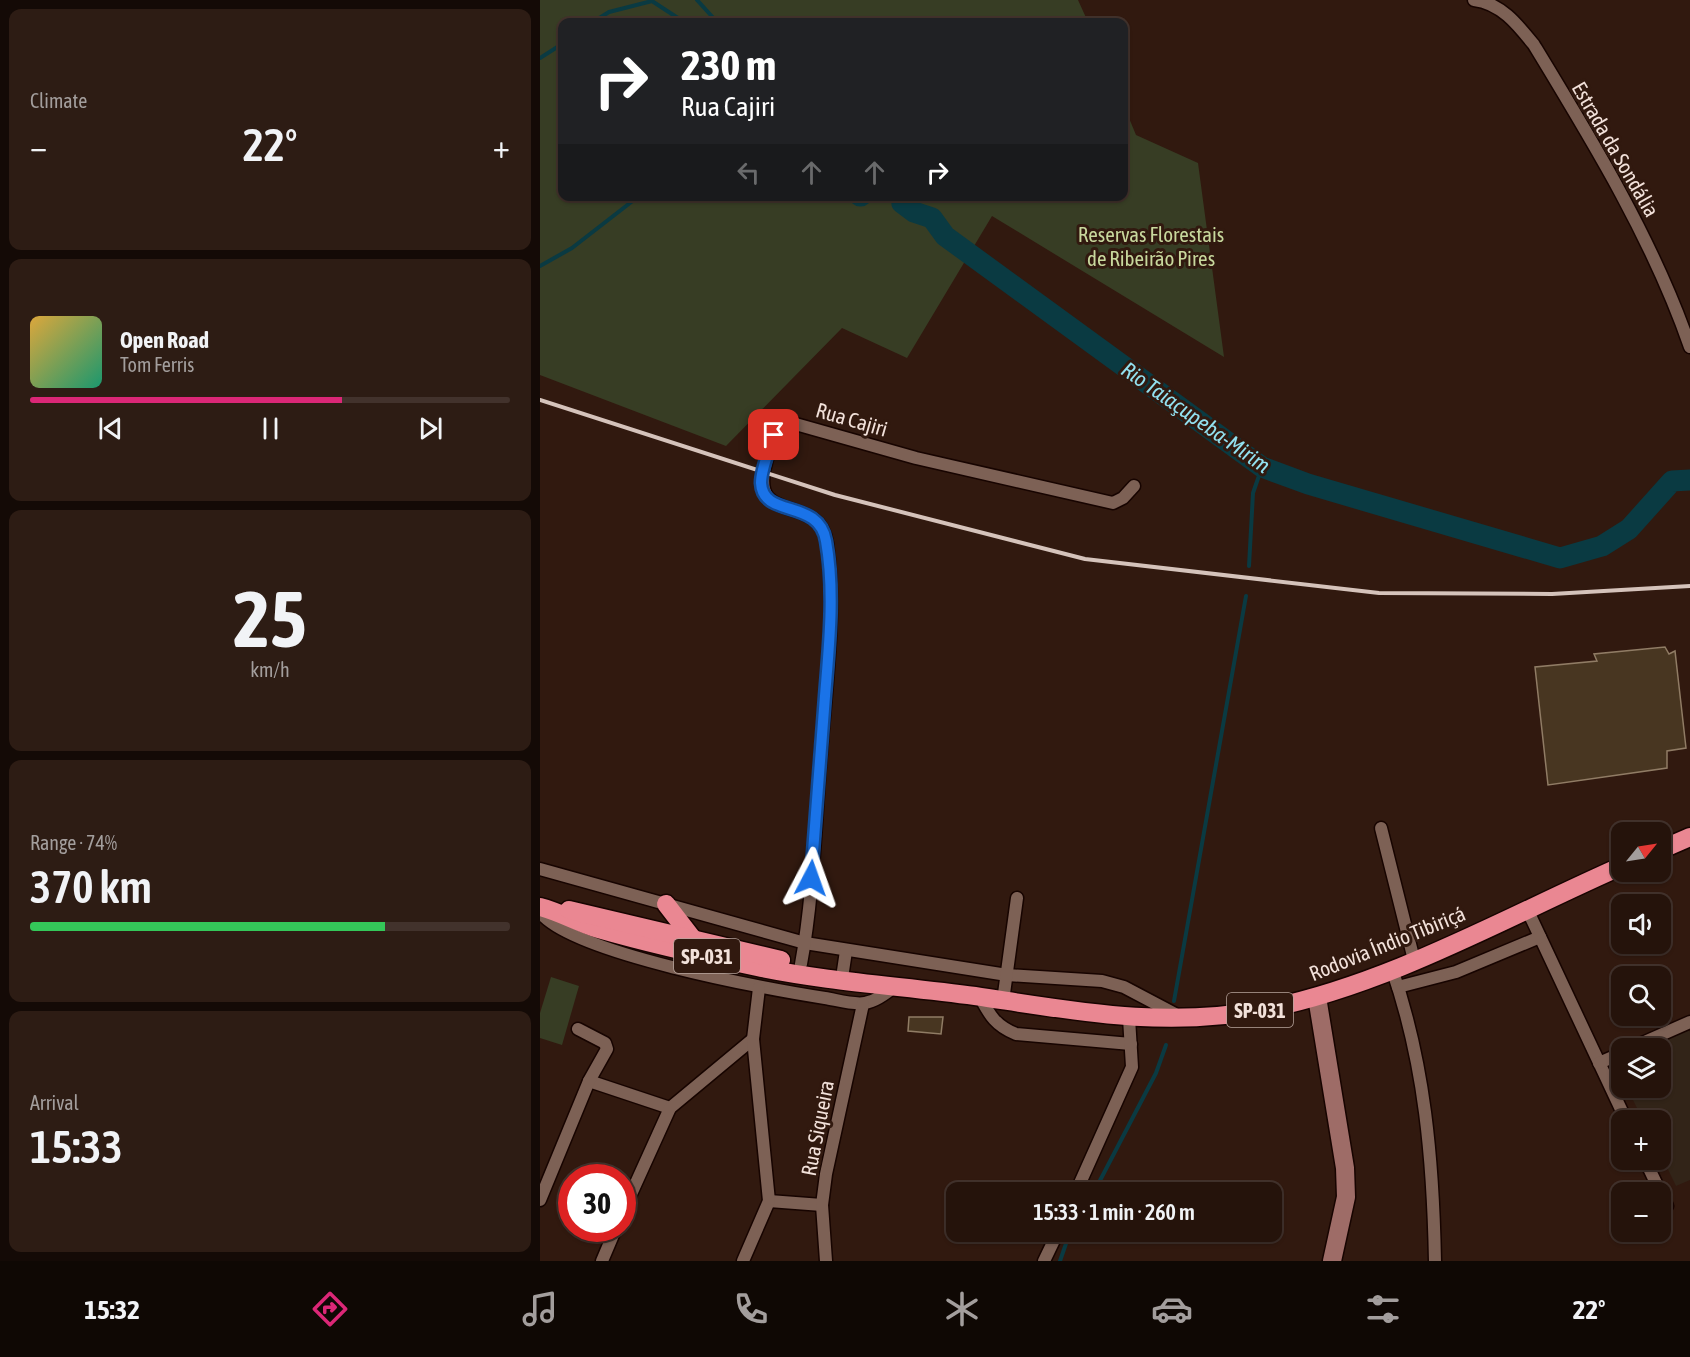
<!DOCTYPE html>
<html lang="en">
<head>
<meta charset="utf-8">
<style>
	:root { --surface:#25130b; --page:#2d1c14; --text:#f1f3f6; --muted:#a39e9d; --line:#42322c; --accent:#db2777 }
	body { margin:0; font-family:"Asap Condensed",sans-serif; background:var(--page); color:var(--text); height:100vh; display:flex; flex-direction:column; font-size:22px; white-space:nowrap }
	* { box-sizing:border-box; margin:0 }
	p { font-size:20px; color:var(--muted) }
	.icon { flex:none; width:33px; height:33px; fill:none; stroke:currentColor; stroke-width:2; stroke-linecap:round; stroke-linejoin:round }
	.map { position:relative; flex:1; overflow:hidden }
	.sheet { display:flex; flex-direction:column; gap:9px; padding:9px; background:#140a06; width:540px }
	.sheet>* { flex:none }
	.top-card { position:absolute; left:18px; top:18px; width:570px; height:183px; border-radius:12px; box-shadow:0 2px 4px #0004,0 0 0 2px var(--line); background:#202124; color:#fff; overflow:hidden }
	.needle { width:39px; rotate:60deg }
	.buttons { position:absolute; left:1071px; top:822px; display:grid; gap:12px }
	.buttons a { display:grid; place-items:center; width:60px; height:60px; border-radius:12px; background:var(--surface); box-shadow:0 2px 4px #0004,0 0 0 2px var(--line); font-size:30px }
	.speed { position:absolute; left:18px; top:1164px; display:flex; gap:12px; font-size:30px; font-weight:700; text-align:center }
	.speed>* { display:grid; place-content:center; width:78px; height:78px; border-radius:50%; background:var(--surface); box-shadow:0 2px 4px #0004,0 0 0 2px var(--line); line-height:1 }
	.speed .limit { border:9px solid #d22; background:#fff; color:#111 }
	.pin { position:absolute; display:grid; place-items:center; width:51px; height:51px; color:#fff; margin:-26px; border-radius:12px; box-shadow:0 3px 9px #0006 }
	.me { position:absolute; width:66px; margin:-33px; rotate:4deg; stroke-linejoin:round; filter:drop-shadow(0 0 4px #0008) }
	.turn { display:flex; align-items:center; gap:21px; height:126px; padding:0 24px; font-size:27px }
	.turn .icon { width:78px; height:78px; stroke-width:2.5 }
	.turn b { display:block; font-size:42px; line-height:51px }
	.lanes { display:flex; align-items:center; height:57px; padding:0 24px; background:#0003; justify-content:center; gap:30px; direction:ltr }
	.lanes .off { opacity:.35 }
	.big { font-size:45px; font-weight:600; line-height:1.1 }
	.sheet .widget { flex:1; display:flex; flex-direction:column; justify-content:center; gap:9px; min-width:0; padding:0 21px; border-radius:12px; background:var(--page) }
	.sheet .dial { align-items:center; gap:0 }
	.dial b { font-size:78px; line-height:1 }
	.song { display:flex; align-items:center; gap:18px }
	.cover { width:72px; height:72px; border-radius:9px; background:linear-gradient(135deg,hsl(40 70% 55%),hsl(160 70% 35%)) }
	.played { height:6px; border-radius:3px; background:linear-gradient(90deg,var(--accent) 65%,var(--line) 65%) }
	.keys { display:flex; justify-content:space-around; direction:ltr }
	.heat { display:flex; justify-content:space-between; align-items:center; font-size:33px; direction:ltr }
	.charge { height:9px; border-radius:4px; background:linear-gradient(90deg,#34c759 74%,var(--line) 0) }
	.trip { position:absolute; left:406px; top:1182px; width:336px; height:60px; border-radius:12px; background:var(--surface); box-shadow:0 2px 4px #0004,0 0 0 2px var(--line); font-weight:600; line-height:60px; text-align:center }
	.menu { display:flex; height:96px; justify-content:space-around; align-items:center; background:#0f0804; color:var(--muted) }
	.menu .icon { width:42px; height:42px }
	.menu .selected { color:var(--accent) }
	.menu b { font-size:27px; color:var(--text) }
	main { display:flex; flex:1; min-height:0 }
	.map>svg:first-child { display:block }
</style>
</head>
<body>
<main>
<section class="sheet">
<div class="widget"><p>Climate</p>
<div class="heat"><a>−</a><b class="big">22°</b><a>+</a></div>
</div>
<div class="widget">
<div class="song"><i class="cover"></i><div><b>Open Road</b><p>Tom Ferris</p></div></div>
<div class="played"></div>
<div class="keys"><svg class="icon" aria-label="previous" viewBox="0 0 24 24"><path d="M18 5L8 12l10 7zM5 5v14"/></svg><svg class="icon" aria-label="pause" viewBox="0 0 24 24"><path d="M8 5v14M16 5v14"/></svg><svg class="icon" aria-label="next" viewBox="0 0 24 24"><path d="M6 5l10 7-10 7zM19 5v14"/></svg></div>
</div>
<div class="widget dial"><b>25</b><p>km/h</p></div>
<div class="widget"><p>Range · 74%</p><b class="big">370 km</b><div class="charge"></div></div>
<div class="widget"><p>Arrival</p><b class="big">15:33</b></div>
</section>
<div class="map">
<svg width="1150" height="1261" viewBox="0 0 1150 1261">
	<rect width="100%" height="100%" fill="#31190f"/>
	<path fill="#322418" d="M1147,1028L1150,1032V1180L1136,1186L1121,1155L1120,1120H1103L1087,1088H1120V1048H1106Z"/>
	<g fill="#373d24">
		<path d="M0,0H538L548,22H22V196H584V106L596,135L658,163L684,357L452,216L367,358L302,328L186,446L0,375Z"/>
		<path d="M11,977L39,986L22,1045L0,1038V1013Z"/>
	</g>
	<g fill="none" stroke-linecap="round" stroke-linejoin="round">
		<g stroke="#0a3a42" stroke-width="4">
			<path d="M157,0L177,22"/>
			<path d="M53,22L69,12L112,1L144,22"/>
			<path d="M0,58L22,44"/>
			<path d="M0,266L32,248L99,196"/>
			<path d="M709,566L713,493L722,467"/>
			<path d="M634,1001L706,596"/>
			<path d="M554,1192L616,1073L626,1045"/>
			<path d="M520,1261L530,1232"/>
		</g>
		<g stroke="#0a3a42" stroke-width="21">
			<path d="M320,196H321"/>
			<path d="M364,196L362,203L374,212L392,218L405,236L722,467L768,484L1020,558L1062,546L1089,529L1132,481L1150,480"/>
		</g>
	</g>
	<g fill="#483621" stroke="#907c65" stroke-width="1.5">
		<path d="M1125,647L1129,654L1135,651L1146,748L1127,751V768L1008,785L995,667L1057,661L1054,654Z"/>
		<path d="M369,1017H403L401,1034L368,1031Z"/>
	</g>
	<g fill="none" stroke-linecap="round" stroke-linejoin="round">
		<g stroke="#170400" stroke-width="15">
			<g id="street">
				<path d="M934,0C961,3 978,25 994,45C1053,142 1113,240 1150,347"/>
				<path d="M841,828L874,960"/>
				<path d="M0,869L265,943L467,975L562,981L584,987L639,1016"/>
				<path d="M987,909L1086,1120"/>
				<path d="M0,912C29,953 231,990 285,998C297,1000 313,1005 325,1003C337,1001 347,993 356,985"/>
				<path d="M261,964C273,899 275,831 280,765C285,692 297,616 287,543C279,491 208,528 226,463C229,452 231,439 237,429L252,423L376,458L573,503L583,498L594,486"/>
				<path d="M852,969C885,1064 893,1161 895,1261"/>
				<path d="M303,971L306,951"/>
				<path d="M858,987L916,972L1000,937"/>
				<path d="M440,997C450,1016 456,1026 476,1034L591,1044"/>
				<path d="M463,1001L477,898"/>
				<path d="M1091,1048L1150,1022"/>
				<path d="M1059,1063L1082,1053"/>
				<path d="M49,1081L130,1108"/>
				<path d="M1105,1160L1127,1206"/>
				<path d="M536,1192L592,1067L589,1018"/>
				<path d="M0,1200L49,1081L67,1049L65,1043L38,1029"/>
				<path d="M229,1201L282,1205"/>
				<path d="M82,1214L130,1108L213,1039"/>
				<path d="M62,1261L76,1228"/>
				<path d="M203,1261L229,1201L213,1039L219,988"/>
				<path d="M286,1261L282,1205L286,1174L323,1004"/>
				<path d="M504,1261L518,1232"/>
			</g>
		</g>
		<g stroke="#170400" stroke-width="21">
			<path id="secondary" d="M777,997L805,1168L806,1197L792,1261"/>
		</g>
		<g stroke="#170400" stroke-width="21">
			<g id="highway">
				<path d="M1120,850L1150,837"/>
				<path d="M126,904L153,939"/>
				<path d="M0,907C20,912 38,923 58,929C110,944 164,956 217,967C289,982 362,986 435,996C535,1011 625,1029 726,1009C850,984 966,917 1082,866"/>
				<path d="M29,910L241,960"/>
			</g>
		</g>
		<use href="#street" stroke="#7d6155" stroke-width="12"/>
		<use href="#secondary" stroke="#9e6c67" stroke-width="18"/>
		<use href="#highway" stroke="#ea8792" stroke-width="18"/>
		<path stroke="#d5c3bb" stroke-width="4" d="M0,400L295,495L545,559L839,593L1012,594L1150,586"/>
	</g>
	<g fill="none" stroke-linecap="round" stroke-linejoin="round">
		<g stroke="#114b97" stroke-width="15">
			<path id="route" d="M234,435C230,449 221,468 221,483C223,519 279,498 286,541C295,592 289,646 285,696C280,757 276,817 271,878"/>
		</g>
		<use href="#route" stroke="#1a73e8" stroke-width="10"/>
	</g>
	<g text-anchor="middle" dominant-baseline="central" stroke-width="6" stroke-linejoin="round" paint-order="stroke">
		<g fill="#31190f" stroke="#b8a59d" stroke-width="1.5">
			<rect x="134" y="939" width="66" height="34" rx="4.5"/>
			<rect x="687" y="993" width="66" height="34" rx="4.5"/>
		</g>
		<g font-size="20" font-weight="bold" fill="#f2e1da">
			<text x="167" y="956">SP-031</text>
			<text x="720" y="1010">SP-031</text>
		</g>
		<g font-size="21" fill="#f2e1da" stroke="#31190f">
			<text transform="translate(1076 149) rotate(60)">Estrada da Sondália</text>
			<text transform="translate(312 419) rotate(16)">Rua Cajiri</text>
			<text transform="translate(847 943) rotate(-22)">Rodovia Índio Tibiriçá</text>
			<text transform="translate(277 1128) rotate(-79)">Rua Siqueira</text>
		</g>
		<g font-size="21" fill="#c8d89d" stroke="#31190f">
			<text x="611" y="234">Reservas Florestais<tspan x="611" dy="24">de Ribeirão Pires</tspan></text>
		</g>
		<g font-size="22" font-style="italic" fill="#92e1f0" stroke="#31190f">
			<text transform="translate(656 417) rotate(35)">Rio Taiaçupeba-Mirim</text>
		</g>
	</g>
</svg>
<div class="buttons">
<a><svg class="needle" viewBox="-14 -14 28 28"><path d="M0-13l5 13h-10z" fill="#e53935"/><path d="M0 13l5-13h-10z" fill="#a39e9d"/></svg></a>
<a><svg class="icon" aria-label="sound" viewBox="0 0 24 24"><path d="M4 9h4l5-4v14l-5-4H4zM17 9q2 3 0 6"/></svg></a>
<a><svg class="icon" aria-label="search" viewBox="0 0 24 24"><circle cx="10" cy="10" r="6"/><path d="M15 15l6 6"/></svg></a>
<a><svg class="icon" aria-label="layers" viewBox="0 0 24 24"><path d="M12 4l9 5-9 5-9-5zM3 14l9 5 9-5"/></svg></a>
<a>+</a>
<a>−</a>
</div>
<div class="speed"><div class="limit">30</div></div>
<div class="pin" style="left:234px;top:435px;background:#d93025"><svg class="icon" aria-label="arrive" viewBox="0 0 24 24"><path d="M6 21V4h12l-3 4 3 4H6"/></svg></div>
<svg class="me" style="left:271px;top:878px" viewBox="-20 -20 40 40"><path d="M0-17L14 15 0 8-14 15z" fill="#1a73e8" stroke="#fff" stroke-width="4"/></svg>
<div class="trip">15:33 · 1 min · 260 m</div>
<div class="top-card">
<div class="turn"><svg class="icon" aria-label="right" viewBox="0 0 24 24"><path d="M7 20v-9h11M14 6l5 5-5 5"/></svg><div><b>230 m</b>Rua Cajiri</div></div>
<div class="lanes"><svg class="icon off" aria-label="left" viewBox="0 0 24 24"><path d="M17 20v-9H6M10 6l-5 5 5 5"/></svg><svg class="icon off" aria-label="ahead" viewBox="0 0 24 24"><path d="M12 20V5M6 11l6-6 6 6"/></svg><svg class="icon off" aria-label="ahead" viewBox="0 0 24 24"><path d="M12 20V5M6 11l6-6 6 6"/></svg><svg class="icon" aria-label="right" viewBox="0 0 24 24"><path d="M7 20v-9h11M14 6l5 5-5 5"/></svg></div>
</div>
</div>
</main>
<nav class="menu">
<b>15:32</b>
<svg class="icon selected" aria-label="directions" viewBox="0 0 24 24"><path d="M12 3l9 9-9 9-9-9zM9 14v-3h6M13 9l2 2-2 2"/></svg>
<svg class="icon" aria-label="music" viewBox="0 0 24 24"><path d="M9 18V5l10-2v13"/><circle cx="6" cy="18" r="3"/><circle cx="16" cy="16" r="3"/></svg>
<svg class="icon" aria-label="phone" viewBox="0 0 24 24"><path d="M5 4h4l2 5-3 2q2 4 5 5l2-3 5 2v4C11 20 4 13 5 4z"/></svg>
<svg class="icon" aria-label="climate" viewBox="0 0 24 24"><path d="M12 3v18M4 7l16 10M4 17L20 7"/></svg>
<svg class="icon" aria-label="car" viewBox="0 0 24 24"><path d="M5 17H2v-5l4-1 3-4h7l3 4 3 1v5h-3M9 17h6M6 11h13"/><circle cx="7" cy="17" r="2"/><circle cx="17" cy="17" r="2"/></svg>
<svg class="icon" aria-label="filters" viewBox="0 0 24 24"><path d="M4 7h16M4 17h16"/><circle cx="9" cy="7" r="2"/><circle cx="15" cy="17" r="2"/></svg>
<b>22°</b>
</nav>
</body>
</html>
